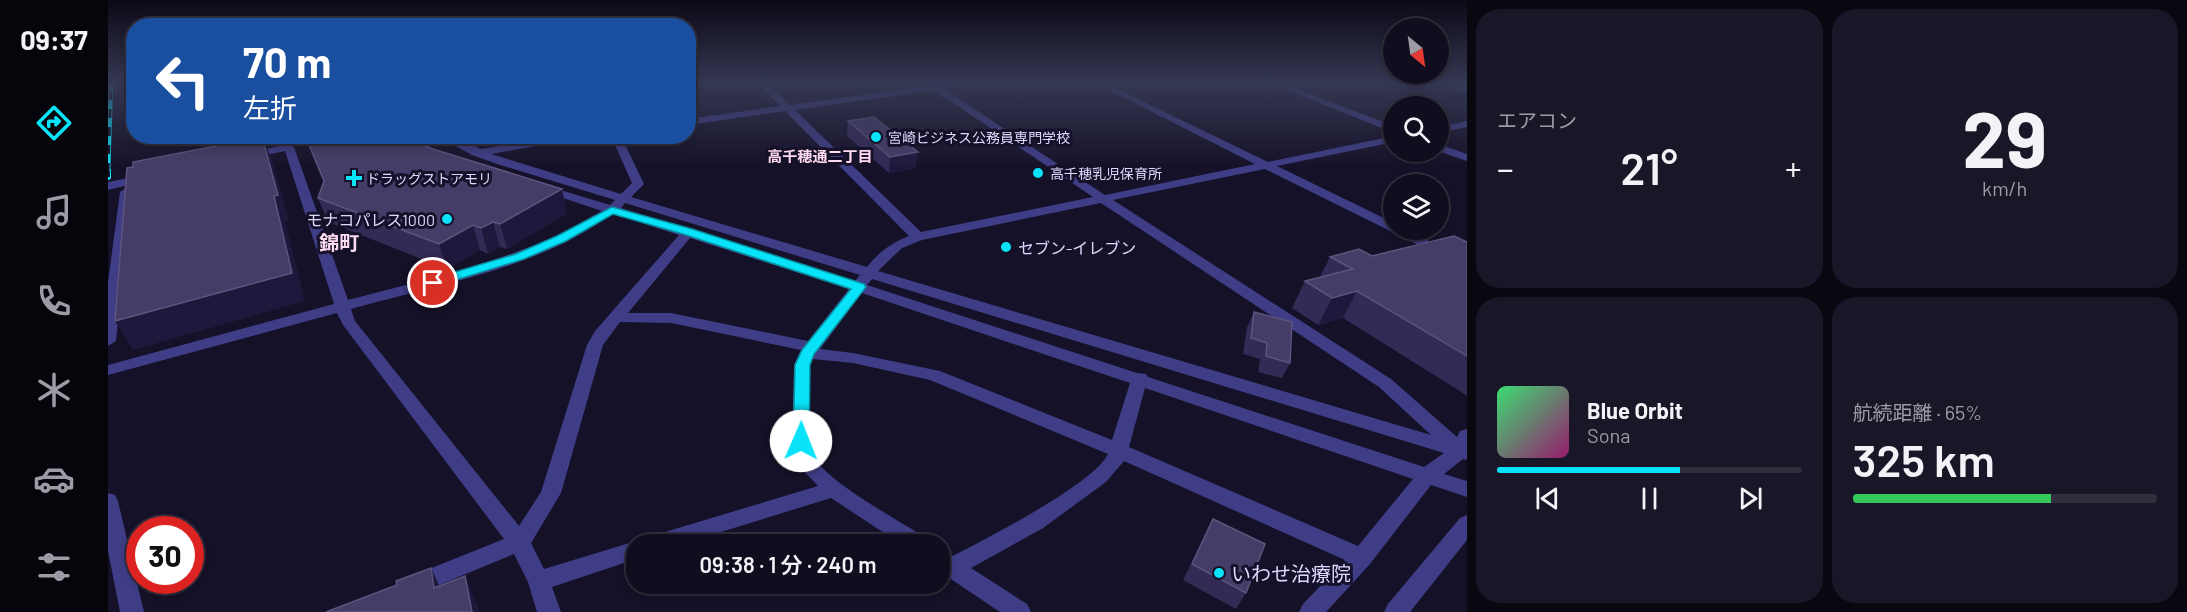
<!DOCTYPE html>
<html lang="ja">
<head>
<meta charset="utf-8">
<style>
	:root { --surface:#100d1e; --page:#191627; --text:#f1f3f6; --muted:#9c9ca4; --line:#302d3c; --accent:#09e3fa }
	body { margin:0; font-family:Barlow,"Noto Sans JP",sans-serif; background:var(--page); color:var(--text); height:100vh; display:flex; flex-direction:column; font-size:22px; white-space:nowrap }
	* { box-sizing:border-box; margin:0 }
	p { font-size:20px; color:var(--muted) }
	.icon { flex:none; width:33px; height:33px; fill:none; stroke:currentColor; stroke-width:2; stroke-linecap:round; stroke-linejoin:round }
	.map { position:relative; flex:1; overflow:hidden }
	.panel { display:flex; flex-direction:column; gap:9px; padding:9px; background:#090710; width:720px }
	.panel>* { flex:none }
	.top-card { position:absolute; left:18px; top:18px; width:570px; height:126px; border-radius:24px; box-shadow:0 3px 9px #0003,0 0 0 2px var(--line); background:#1a4fa0; color:#fff; overflow:hidden }
	.needle { width:39px; rotate:151deg }
	.buttons { position:absolute; left:1275px; top:18px; display:grid; gap:12px }
	.buttons a { display:grid; place-items:center; width:66px; height:66px; border-radius:50%; background:var(--surface); box-shadow:0 3px 9px #0003,0 0 0 2px var(--line); font-size:30px }
	.speed { position:absolute; left:18px; top:516px; display:flex; gap:12px; font-size:30px; font-weight:700; text-align:center }
	.speed>* { display:grid; place-content:center; width:78px; height:78px; border-radius:50%; background:var(--surface); box-shadow:0 3px 9px #0003,0 0 0 2px var(--line); line-height:1 }
	.speed .limit { border:9px solid #d22; background:#fff; color:#111 }
	.pin { position:absolute; display:grid; place-items:center; width:51px; height:51px; color:#fff; margin:-26px; border:3px solid #fff; border-radius:50%; box-shadow:0 2px 6px #0007 }
	.me { position:absolute; width:66px; margin:-33px; rotate:1deg; stroke-linejoin:round; filter:drop-shadow(0 0 4px #0008) }
	.turn { display:flex; align-items:center; gap:21px; height:126px; padding:0 18px; font-size:27px }
	.turn .icon { width:78px; height:78px; stroke-width:2.5 }
	.turn b { display:block; font-size:42px; line-height:51px }
	.big { font-size:45px; font-weight:600; line-height:1.1 }
	.panel .card { flex:1; display:flex; flex-direction:column; justify-content:center; gap:9px; min-width:0; padding:0 21px; border-radius:24px; background:var(--page) }
	.panel .dial { align-items:center; gap:0 }
	.dial b { font-size:78px; line-height:1 }
	.song { display:flex; align-items:center; gap:18px }
	.cover { width:72px; height:72px; border-radius:9px; background:linear-gradient(135deg,hsl(140 70% 55%),hsl(320 70% 35%)) }
	.played { height:6px; border-radius:3px; background:linear-gradient(90deg,var(--accent) 60%,var(--line) 60%) }
	.keys { display:flex; justify-content:space-around; direction:ltr }
	.heat { display:flex; justify-content:space-between; align-items:center; font-size:33px; direction:ltr }
	.charge { height:9px; border-radius:4px; background:linear-gradient(90deg,#34c759 65%,var(--line) 0) }
	.panel .tiles { flex:1; display:grid; gap:9px; grid-template-columns:repeat(2,1fr) }
	.trip { position:absolute; left:518px; top:534px; width:324px; height:60px; border-radius:24px; background:var(--surface); box-shadow:0 3px 9px #0003,0 0 0 2px var(--line); font-weight:600; line-height:60px; text-align:center }
	main { display:flex; flex:1; min-height:0 }
	.menu { display:flex; flex-direction:column; width:108px; justify-content:space-around; align-items:center; background:#06050c; color:var(--muted) }
	.menu .icon { width:42px; height:42px }
	.menu .on { color:var(--accent) }
	.menu b { font-size:27px; color:var(--text) }
	.map>svg:first-child { display:block }
</style>
</head>
<body>
<main>
<nav class="menu">
<b>09:37</b>
<svg class="icon on" aria-label="directions" viewBox="0 0 24 24"><path d="M12 3l9 9-9 9-9-9zM9 14v-3h6M13 9l2 2-2 2"/></svg>
<svg class="icon" aria-label="music" viewBox="0 0 24 24"><path d="M9 18V5l10-2v13"/><circle cx="6" cy="18" r="3"/><circle cx="16" cy="16" r="3"/></svg>
<svg class="icon" aria-label="phone" viewBox="0 0 24 24"><path d="M5 4h4l2 5-3 2q2 4 5 5l2-3 5 2v4C11 20 4 13 5 4z"/></svg>
<svg class="icon" aria-label="climate" viewBox="0 0 24 24"><path d="M12 3v18M4 7l16 10M4 17L20 7"/></svg>
<svg class="icon" aria-label="car" viewBox="0 0 24 24"><path d="M5 17H2v-5l4-1 3-4h7l3 4 3 1v5h-3M9 17h6M6 11h13"/><circle cx="7" cy="17" r="2"/><circle cx="17" cy="17" r="2"/></svg>
<svg class="icon" aria-label="filters" viewBox="0 0 24 24"><path d="M4 7h16M4 17h16"/><circle cx="9" cy="7" r="2"/><circle cx="15" cy="17" r="2"/></svg>
</nav>
<div class="map">
<svg width="1359" height="612" viewBox="0 0 1359 612">
	<rect width="100%" height="100%" fill="#151128"/>
	<g fill="none" stroke-linecap="round" stroke-linejoin="round">
		<g fill="#3f3d86" fill-rule="evenodd">
			<path d="M650,83H659L682,105L819,86L817,83H862L858,86L836,89L997,195L1147,164L987,83H997L1160,162L1286,136V142L1169,166L1286,223V230H1298L1359,260V269L1157,169L1005,200L1283,379L1349,437L1352,431L1359,429V460L1355,459L1336,474L1359,481V497L1323,485L1262,564L1218,612H1191L1195,604L1237,560L1016,461L998,482L935,528L863,568L919,604L923,612H892L831,571V550L845,556C876,540 987,483 1000,454L822,380L745,363L705,359L702,365C702,385 698,442 706,457C719,482 792,521 818,538L820,544H793L723,498L574,544H537L539,538L547,535L710,486L690,465L684,441L686,365L693,350L563,323L512,322L495,345L453,493L423,543L436,569L528,541L536,544H528V559L444,587L453,612H429L420,582L406,554L309,594L301,591L298,584L301,577L396,539L235,325L229,313L0,375V365L226,304L177,151L143,158L138,155L139,153L181,144L186,147L240,300C309,282 380,266 446,237C462,230 478,219 494,211L431,190V186H439L502,205L507,200L389,164L364,155L329,136H344L373,149L453,136H481L383,154L513,194L524,183L503,136H513L536,184L523,197L759,267C771,252 783,243 801,236L677,111L580,125V119L672,106ZM826,90L985,197L813,232L687,110ZM517,203L752,275L747,281L586,231L585,228H576L513,208ZM993,203L1271,387L1323,435L770,271L794,248L814,240ZM506,214L571,235L487,331L479,345L433,492L411,526L247,321L243,309C315,289 391,275 458,242C474,234 490,223 506,214ZM582,238L741,289L700,341L563,313H520ZM764,279L1336,453L1316,467L1040,377L1038,374L1029,373L759,285ZM754,293L1022,383L1004,440L832,371L745,353L712,349ZM1037,388L1305,479L1250,546L1021,447Z"/>
			<path d="M1162,83H1173L1286,126V133Z"/>
			<path d="M1333,83H1345L1359,87V93Z"/>
			<path d="M1359,121V127L1330,133V127Z"/>
			<path d="M293,136H306L334,155L333,157H325Z"/>
			<path d="M1330,144L1359,154V161L1330,151Z"/>
			<path d="M37,175L43,178L41,180L0,190V182Z"/>
			<path d="M18,188L24,192L8,341L0,346V282L12,192Z"/>
			<path d="M0,493L7,495L10,501L36,612H12L0,551Z"/>
			<path d="M1359,515V540L1302,612H1276L1280,604L1352,518Z"/>
		</g>
		<g stroke="#09e3fa" stroke-width="4.5">
			<path id="rail-far1" d="M0,172L3,83"/>
		</g>
		<g stroke="#09e3fa" stroke-width="6">
			<path id="rail" d="M0,177V171"/>
		</g>
		<use href="#rail-far1" stroke="#151128" stroke-width="3" stroke-dasharray="9" stroke-linecap="butt"/>
		<use href="#rail" stroke="#151128" stroke-width="4" stroke-dasharray="11" stroke-linecap="butt"/>
	</g>
	<g fill="#332a56">
		<path d="M740,121L808,168L781,173L739,136Z"/>
		<path d="M283,140L459,213L399,249L392,247L380,254L372,250L339,269L220,222L210,198Z"/>
		<path d="M1359,242V395H1358L1235,318L1210,325L1184,308L1197,281L1212,277L1222,257L1264,256Z"/>
		<path d="M1146,312L1182,363L1174,378L1150,372L1152,359L1135,354L1139,327Z"/>
		<path d="M1105,519L1138,593L1128,609L1075,580Z"/>
	</g>
	<g fill="#1f183c">
		<path d="M154,137L164,159L181,220L177,221L197,301L25,350L7,321L166,196Z"/>
		<path d="M810,152L808,168L781,173L782,157Z"/>
		<path d="M454,189L459,213L399,249L392,224Z"/>
		<path d="M385,222L392,247L380,254L373,228Z"/>
		<path d="M365,225L372,250L339,269L331,244Z"/>
		<path d="M1249,291L1235,318L1210,325L1224,298Z"/>
		<path d="M323,568L337,598L326,588Z"/>
		<path d="M357,576L370,607L371,612H364Z"/>
	</g>
	<g fill="#453d68" stroke="#5d557f" stroke-width="1.5">
		<path d="M766,117L810,152L782,157L740,121Z"/>
		<path d="M240,136H280L283,140L305,146L309,144L454,189L392,224L385,222L373,228L365,225L331,244L210,198L216,181L201,145Z"/>
		<path d="M154,137L170,195L166,196L184,273L7,321L19,168L25,167V162Z"/>
		<path d="M1346,236L1359,242V356L1249,291L1224,298L1197,281L1245,269L1222,257L1251,249L1264,256Z"/>
		<path d="M1146,312L1184,322L1182,363L1158,356L1159,343L1143,338Z"/>
		<path d="M1105,519L1157,544L1138,593L1084,564Z"/>
		<path d="M323,568L326,588L357,576L364,612H218L289,585L288,581Z"/>
	</g>
	<linearGradient id="sky" x2="0" y2="1"><stop stop-color="#0c0916"/><stop offset="0.49" stop-color="#353853"/><stop offset="1" stop-color="#353853" stop-opacity="0"/></linearGradient>
	<rect width="1359" height="168" fill="url(#sky)"/>
	<path fill="#09e3fa" stroke="#0694a2" stroke-width="1.5" d="M504,207L584,229L756,284L758,287L706,354L702,365L701,441L699,445L693,447L687,445L685,441L687,365L694,350L743,289L575,234L505,214L458,241L416,259L325,287L318,283L320,280L408,254L449,236Z"/>
	<g fill="#09e3fa" stroke="#151128" stroke-width="2">
		<circle cx="768" cy="137" r="6"/>
		<circle cx="930" cy="173" r="6"/>
		<path d="M243 169h6v6h6v6h-6v6h-6v-6h-6v-6h6z"/>
		<circle cx="339" cy="219" r="6"/>
		<circle cx="898" cy="247" r="6"/>
		<circle cx="1111" cy="573" r="6"/>
	</g>
	<g text-anchor="middle" dominant-baseline="central" stroke-width="6" stroke-linejoin="round" paint-order="stroke">
		<g font-size="14" fill="#ddd9fe" stroke="#151128" text-anchor="start">
			<text x="780" y="137">宮崎ビジネス公務員専門学校</text>
			<text x="942" y="173">高千穂乳児保育所</text>
			<text x="258" y="178">ドラッグストアモリ</text>
		</g>
		<g font-size="15" font-weight="bold" fill="#fedbf1" stroke="#151128">
			<text x="712" y="156">高千穂通二丁目</text>
		</g>
		<g font-size="16" fill="#ddd9fe" stroke="#151128" text-anchor="end">
			<text x="327" y="219">モナコパレス1000</text>
			<text x="910" y="247" text-anchor="start">セブン-イレブン</text>
		</g>
		<g font-size="20" font-weight="bold" fill="#fedbf1" stroke="#151128">
			<text x="231" y="242">錦町</text>
		</g>
		<g font-size="20" fill="#ddd9fe" stroke="#151128" text-anchor="start">
			<text x="1123" y="573">いわせ治療院</text>
		</g>
	</g>
</svg>
<div class="buttons">
<a><svg class="needle" viewBox="-14 -14 28 28"><path d="M0-13l5 13h-10z" fill="#e53935"/><path d="M0 13l5-13h-10z" fill="#9c9ca4"/></svg></a>
<a><svg class="icon" aria-label="search" viewBox="0 0 24 24"><circle cx="10" cy="10" r="6"/><path d="M15 15l6 6"/></svg></a>
<a><svg class="icon" aria-label="layers" viewBox="0 0 24 24"><path d="M12 4l9 5-9 5-9-5zM3 14l9 5 9-5"/></svg></a>
</div>
<div class="speed"><div class="limit">30</div></div>
<div class="pin" style="left:325px;top:283px;background:#d93025"><svg class="icon" aria-label="arrive" viewBox="0 0 24 24"><path d="M6 21V4h12l-3 4 3 4H6"/></svg></div>
<svg class="me" style="left:693px;top:441px" viewBox="-20 -20 40 40"><circle r="19" fill="#fff"/><path d="M0-13L10 11 0 6-10 11z" fill="#09e3fa"/></svg>
<div class="trip">09:38 · 1 分 · 240 m</div>
<div class="top-card">
<div class="turn"><svg class="icon" aria-label="left" viewBox="0 0 24 24"><path d="M17 20v-9H6M10 6l-5 5 5 5"/></svg><div><b>70 m</b>左折</div></div>
</div>
</div>
<section class="panel">
<div class="tiles">
<div class="card"><p>エアコン</p>
<div class="heat"><a>−</a><b class="big">21°</b><a>+</a></div>
</div>
<div class="card dial"><b>29</b><p>km/h</p></div>
<div class="card">
<div class="song"><i class="cover"></i><div><b>Blue Orbit</b><p>Sona</p></div></div>
<div class="played"></div>
<div class="keys"><svg class="icon" aria-label="previous" viewBox="0 0 24 24"><path d="M18 5L8 12l10 7zM5 5v14"/></svg><svg class="icon" aria-label="pause" viewBox="0 0 24 24"><path d="M8 5v14M16 5v14"/></svg><svg class="icon" aria-label="next" viewBox="0 0 24 24"><path d="M6 5l10 7-10 7zM19 5v14"/></svg></div>
</div>
<div class="card"><p>航続距離 · 65%</p><b class="big">325 km</b><div class="charge"></div></div>
</div>
</section>
</main>
</body>
</html>
